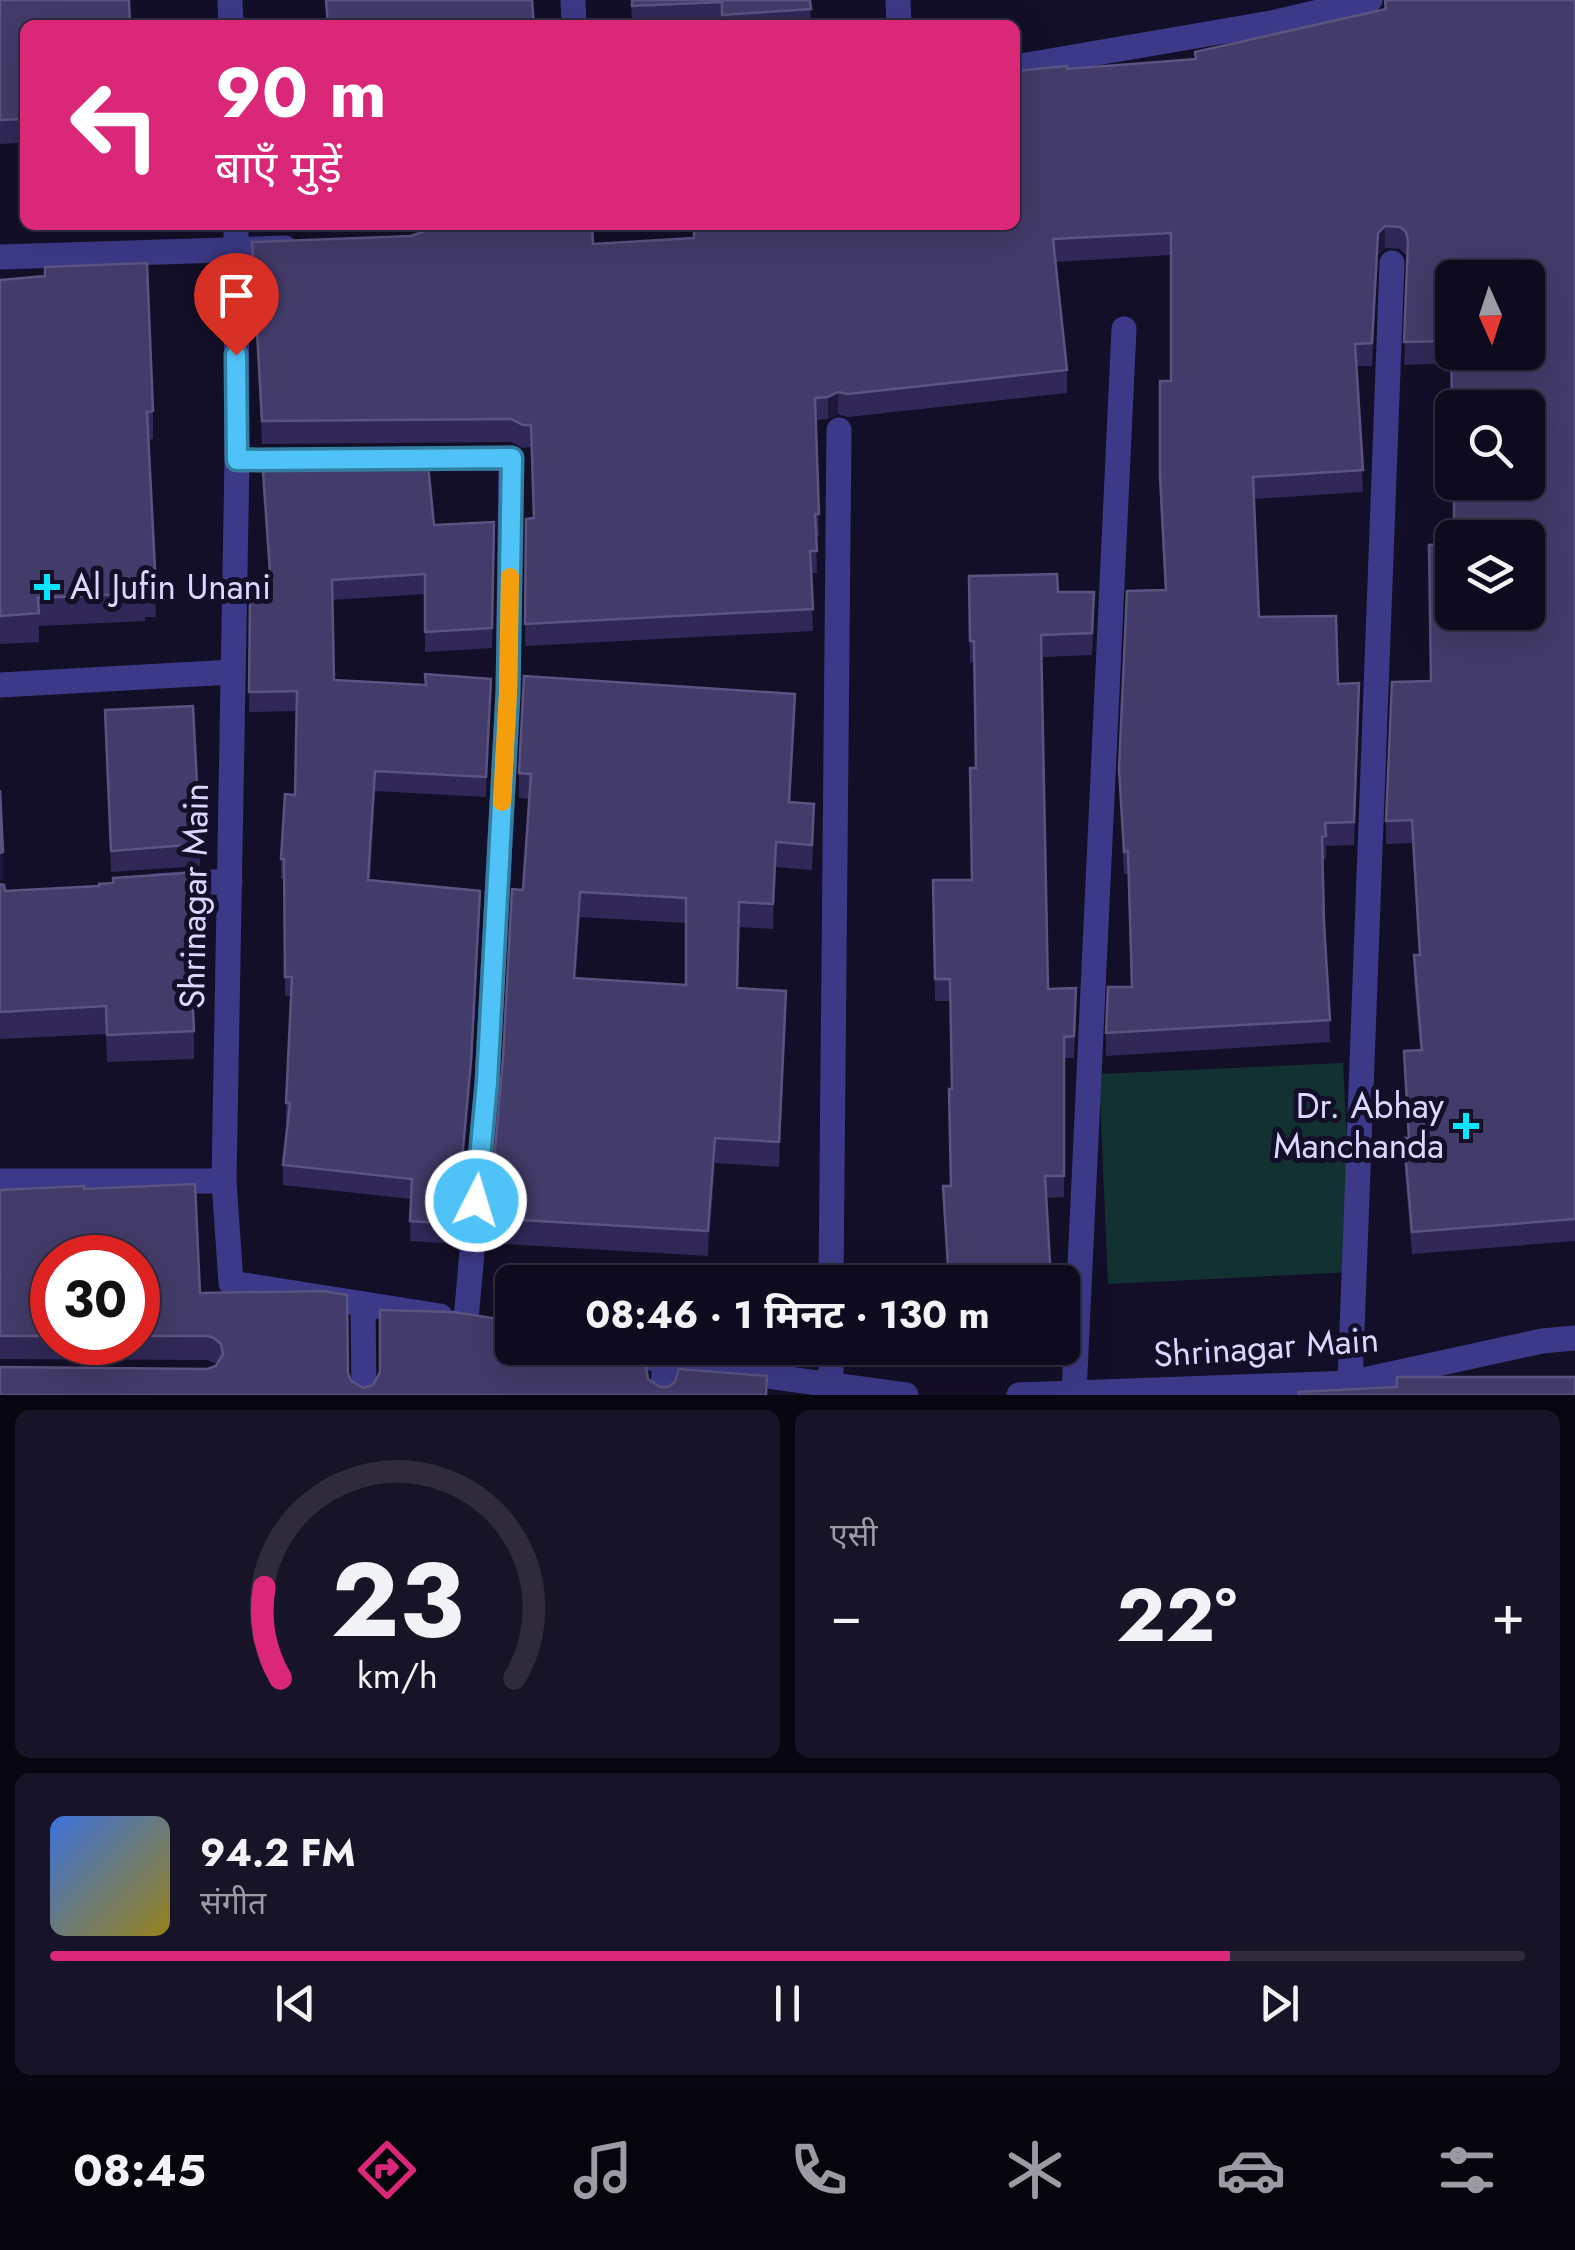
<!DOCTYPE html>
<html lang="hi">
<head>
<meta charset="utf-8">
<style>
	:root { --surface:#0f0b1e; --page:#181427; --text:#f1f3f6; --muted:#9b9ba4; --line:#2f2b3c; --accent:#db2777 }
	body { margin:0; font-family:Jost,"Noto Sans Devanagari",sans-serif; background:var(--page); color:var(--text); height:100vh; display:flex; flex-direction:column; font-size:38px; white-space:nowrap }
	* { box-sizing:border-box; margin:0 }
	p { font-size:32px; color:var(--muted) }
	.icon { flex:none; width:55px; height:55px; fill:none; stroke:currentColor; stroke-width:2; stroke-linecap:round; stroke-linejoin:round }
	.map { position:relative; height:1395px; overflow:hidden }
	.panel { display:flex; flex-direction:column; gap:15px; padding:15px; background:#080610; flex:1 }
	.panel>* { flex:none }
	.banner { position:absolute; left:20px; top:20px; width:1000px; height:210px; border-radius:15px; box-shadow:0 10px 40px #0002,0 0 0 2px var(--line); background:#db2777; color:#fff; overflow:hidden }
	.needle { width:65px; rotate:177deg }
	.controls { position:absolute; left:1435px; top:260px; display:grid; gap:20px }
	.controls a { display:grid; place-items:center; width:110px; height:110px; border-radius:15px; background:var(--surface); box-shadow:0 10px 40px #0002,0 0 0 2px var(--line); font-size:50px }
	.speed { position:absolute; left:30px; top:1235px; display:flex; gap:20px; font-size:50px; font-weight:700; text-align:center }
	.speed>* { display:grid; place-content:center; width:130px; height:130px; border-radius:50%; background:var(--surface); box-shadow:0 10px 40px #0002,0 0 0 2px var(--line); line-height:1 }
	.speed .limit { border:15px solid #d22; background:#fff; color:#111 }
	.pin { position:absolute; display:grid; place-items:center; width:85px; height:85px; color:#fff; margin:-102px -42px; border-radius:50% 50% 50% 0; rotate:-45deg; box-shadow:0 0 10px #0007 }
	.pin .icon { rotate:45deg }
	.me { position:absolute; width:110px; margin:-55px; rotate:5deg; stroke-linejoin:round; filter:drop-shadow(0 0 8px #0008) }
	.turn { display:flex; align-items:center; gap:35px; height:210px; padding:0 30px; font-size:45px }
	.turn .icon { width:130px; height:130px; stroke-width:2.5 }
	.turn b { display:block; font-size:70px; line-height:85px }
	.big { font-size:75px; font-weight:700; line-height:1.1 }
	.panel .tile { flex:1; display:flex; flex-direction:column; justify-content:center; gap:15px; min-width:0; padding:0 35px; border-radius:15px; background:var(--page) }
	.panel .dial { align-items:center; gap:0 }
	.dial svg { height:260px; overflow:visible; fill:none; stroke:var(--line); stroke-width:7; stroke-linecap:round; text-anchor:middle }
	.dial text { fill:var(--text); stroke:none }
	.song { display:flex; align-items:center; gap:30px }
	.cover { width:120px; height:120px; border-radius:15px; background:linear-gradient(135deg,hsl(220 70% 55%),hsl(50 70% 35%)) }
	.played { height:10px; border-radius:5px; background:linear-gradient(90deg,var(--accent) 80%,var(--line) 80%) }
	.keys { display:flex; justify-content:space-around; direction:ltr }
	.heat { display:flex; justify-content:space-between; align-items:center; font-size:55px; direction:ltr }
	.panel .tiles { flex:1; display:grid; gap:15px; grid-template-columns:1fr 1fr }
	.tile:last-child { grid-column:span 2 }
	.trip { position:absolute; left:495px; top:1265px; width:585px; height:100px; border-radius:15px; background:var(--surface); box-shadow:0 10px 40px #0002,0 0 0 2px var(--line); font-weight:700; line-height:100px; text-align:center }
	.dock { display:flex; height:160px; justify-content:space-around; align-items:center; background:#06040c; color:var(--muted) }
	.dock .icon { width:70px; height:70px }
	.dock .on { color:var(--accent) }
	.dock b { font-size:45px; color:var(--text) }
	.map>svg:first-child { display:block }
</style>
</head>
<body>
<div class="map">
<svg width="1575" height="1395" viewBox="0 0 1575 1395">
	<rect width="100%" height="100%" fill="#140f28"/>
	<path fill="#123231" d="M1343,1063L1353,1272L1108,1284L1099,1074Z"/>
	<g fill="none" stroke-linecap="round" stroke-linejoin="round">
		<g stroke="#3c3a88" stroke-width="25">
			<path d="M573,0L574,25"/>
			<path d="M898,0L899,25"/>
			<path d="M1015,67L1271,23L1370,0"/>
			<path d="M0,257L285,248"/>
			<path d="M397,459L511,458L508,693L487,1082L466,1320"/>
			<path d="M0,685L232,672"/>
			<path d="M155,886L230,881"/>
			<path d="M0,1181H224"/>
			<path d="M831,1282L839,430"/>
			<path d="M363,1304L364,1395"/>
			<path d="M1350,1383L1392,263"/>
			<path d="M1074,1394L1124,329"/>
			<path d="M662,1395L665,1362"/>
			<path d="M822,1395L831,1383V1348"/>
		</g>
		<g stroke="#3c3a88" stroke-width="25">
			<path d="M230,0L231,25"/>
			<path d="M236,225L237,460L224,1181L231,1283L440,1316"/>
			<path d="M614,1348L665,1362L906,1395"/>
			<path d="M1019,1395L1350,1383L1542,1341L1575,1338"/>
		</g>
	</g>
	<g fill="#312857" fill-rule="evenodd">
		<path d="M0,0L25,25V105H20L21,143L0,144Z"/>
		<path d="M631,0H810L811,25H632Z"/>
		<path d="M1384,0H1575V1241L1412,1254L1404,1161V1138H1408L1404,1051L1420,1050L1414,978V955H1419L1412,843L1386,844V821L1430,681L1452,544L1528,482L1452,408V438L1451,363L1404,365L1408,261L1406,255L1400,249L1385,248L1378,255L1372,366H1356L1363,492L1254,499L1259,617L1338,684L1359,705L1354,845L1326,846V859H1323L1330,1042L1106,1056V1033L1131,987L1128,874H1124L1119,769L1165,590L1160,499V381H1171V255L1055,262L1067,370V393L848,417L838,414L828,419L816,420L819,536H816L817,573H811L813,631L525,646L526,519L533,518L531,447L523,448L511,442L262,444L252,242L593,244L693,239V225H1015L1067,69L1195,59L1384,9Z"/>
		<path d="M325,225H410L325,229Z"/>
		<path d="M0,280L153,411V439L148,440L156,617H145V621L39,626V642L0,644Z"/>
		<path d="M262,458L434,525L494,522L492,648L425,652V594L332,600L334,680L491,699L486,797L375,791L370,881L480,911L471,1081L456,1244L410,1241L411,1199L283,1185V1165L288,1123H286V1103L291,996H285L284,879H281V859L295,795L297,711L249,712L250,599H270Z"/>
		<path d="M969,576L1058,592L1094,613L1092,655L1042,657L1048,989L1076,1010L1074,1058H1064V1197L1046,1198L1051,1282H948L943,1186H950L952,1089L950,1001H935L933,880H972L975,768L974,662L970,663Z"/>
		<path d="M105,710L200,844V866L111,872Z"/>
		<path d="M795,719L790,803L814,829L812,870L776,867L773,929L739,927L738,988L786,1016L779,1167L715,1163L708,1256L489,1243V1218L523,890L529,799L519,798V773ZM580,917L686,923V985L576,978Z"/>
		<path d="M0,884L5,891L194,1031V1059L107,1062L106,1034L0,1039Z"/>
		<path d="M84,1189L200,1293L348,1373L351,1381L363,1388L617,1364L648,1379L660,1387L767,1395H0L207,1369L216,1366L217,1364L207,1360L0,1359V1190ZM52,1258H138V1342H52Z"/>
	</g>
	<g fill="#1e163c">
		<path d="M1385,226V248L1378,255L1372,366L1378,233Z"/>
		<path d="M838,392V414L828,419V397Z"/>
		<path d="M491,679V699L486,797V777Z"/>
		<path d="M795,694V719L789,827V802Z"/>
		<path d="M375,771V791L368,900V880Z"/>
		<path d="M776,842V867L773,929V904Z"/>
		<path d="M3,852V880H0V853Z"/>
		<path d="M480,891L471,1081L456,1244V1224Z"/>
		<path d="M580,892V917L574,1003V978Z"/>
		<path d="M786,991V1016L779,1167V1142Z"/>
		<path d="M715,1138V1163L708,1256V1231Z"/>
	</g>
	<g fill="#433b69" stroke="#5b5380" stroke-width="2.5" fill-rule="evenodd">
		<path d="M0,0H129L130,25H25V81H19L21,119L0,120Z"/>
		<path d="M326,0H532L534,25H328Z"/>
		<path d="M632,0H810L811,9L722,15V2L632,6Z"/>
		<path d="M1385,0H1575V1219L1412,1232L1404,1138H1409L1404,1051L1422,1050L1414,955H1420L1412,820L1386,821L1392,682L1431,681L1429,545L1452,544V612H1528V538H1454V482H1528V408H1452V415L1451,341L1404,342L1408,241L1406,232L1400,227L1385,226L1378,233L1372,343L1355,344L1363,470L1253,477L1259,617L1336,616L1338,684L1359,683L1354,822L1325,823L1326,836L1322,837L1324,924L1330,1020L1106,1033L1108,987H1132L1128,851L1124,852L1119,769L1127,591L1166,590L1160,476V381H1171V233L1053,239L1067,370L848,394L838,392L828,397L815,398L819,514H815L817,551H810L813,609L525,624L526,519L534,518L531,425H523L511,419L262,421L252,242L411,236L442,225H592L593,244L694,238V225H1015V71L1067,66V69L1196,59L1195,52L1386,9ZM1452,278H1528V352H1452Z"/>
		<path d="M147,263L153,411L147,412L156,589H145V593L38,598L39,613L0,616V280L45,276V267Z"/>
		<path d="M427,455L434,525L494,522L492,628L425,632V574L332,580L334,680L426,685L425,674L491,679L486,777L375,771L368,880L480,891L471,1061L456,1224L410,1221L412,1179L283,1165L290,1103H286L292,977H285L284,859H281L285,794L295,795L297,691L249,692L250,599H272L262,458Z"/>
		<path d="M1057,574L1058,592H1094L1092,633L1041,635L1048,989L1076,988L1074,1036L1064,1037V1176H1045L1051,1280L1007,1282H949L943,1186H951L949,1089H952L950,979H935L933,880H972L970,768H976L974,641H970L969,576Z"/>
		<path d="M524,676L795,694L789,802L814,804L812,845L776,842L773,904L739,902L737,988L786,991L779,1142L715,1138L708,1231L489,1218L503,1058L512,889L523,890L531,774L519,773ZM580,892L686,898V985L574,978Z"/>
		<path d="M193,706L200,844L111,851L105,710Z"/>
		<path d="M0,790L3,852L0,853Z"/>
		<path d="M187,873L194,1031L107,1035L106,1006L0,1012V884L4,885L5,891L99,886V884L113,883V878Z"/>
		<path d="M195,1184L200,1293L324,1291L347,1295L348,1373L351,1381L363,1388L373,1385L380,1372V1310L453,1312L512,1321V1348H616L614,1364L646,1366L648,1379L660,1387H668L675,1382L679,1369L767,1376L766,1395H0V1367L207,1369L216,1366L223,1354L221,1344L214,1338L207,1336H138V1258H52V1336H0V1190L84,1186V1189Z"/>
		<path d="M1397,1377H1575V1395H1299V1392L1397,1387Z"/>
	</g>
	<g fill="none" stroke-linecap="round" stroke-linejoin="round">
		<g stroke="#337fa1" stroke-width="25">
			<path id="route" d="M236,355L237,460L512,458L508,693L487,1082L476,1201"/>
		</g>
		<use href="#route" stroke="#4fc3f7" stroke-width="18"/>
		<path stroke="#f59e0b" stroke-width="18" d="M502,802L508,693L510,577"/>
	</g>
	<g fill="#03e8ff" stroke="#140f28" stroke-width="4">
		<path d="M42 572h10v10h10v10h-10v10h-10v-10h-10v-10h10z"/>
		<path d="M1461 1111h10v10h10v10h-10v10h-10v-10h-10v-10h10z"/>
	</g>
	<g text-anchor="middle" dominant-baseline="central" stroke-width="10" stroke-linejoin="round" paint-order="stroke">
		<g font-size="35" fill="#dbd7ff" stroke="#140f28" text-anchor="start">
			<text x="70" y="587">Al Jufin Unani</text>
			<text x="1444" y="1106" text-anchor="end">Dr. Abhay<tspan x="1444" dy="40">Manchanda</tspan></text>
		</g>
		<g font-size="35" fill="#dbd7ff" stroke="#140f28">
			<text transform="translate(194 896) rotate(-89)">Shrinagar Main</text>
			<text transform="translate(1266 1347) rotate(-4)">Shrinagar Main</text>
		</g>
	</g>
</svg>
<div class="controls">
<a><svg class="needle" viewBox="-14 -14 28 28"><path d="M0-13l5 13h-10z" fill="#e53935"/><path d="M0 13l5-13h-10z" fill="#9b9ba4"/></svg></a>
<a><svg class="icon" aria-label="search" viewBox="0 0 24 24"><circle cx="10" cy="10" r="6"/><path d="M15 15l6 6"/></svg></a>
<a><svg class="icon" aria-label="layers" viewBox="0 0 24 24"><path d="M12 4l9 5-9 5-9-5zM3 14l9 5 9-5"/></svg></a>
</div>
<div class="speed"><div class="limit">30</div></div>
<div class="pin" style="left:236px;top:355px;background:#d93025"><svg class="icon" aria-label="arrive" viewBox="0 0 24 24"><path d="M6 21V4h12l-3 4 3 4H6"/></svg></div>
<svg class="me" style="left:476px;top:1201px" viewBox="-20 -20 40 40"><circle r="17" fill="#4fc3f7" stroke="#fff" stroke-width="3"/><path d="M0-11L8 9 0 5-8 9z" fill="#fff"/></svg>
<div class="trip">08:46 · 1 मिनट · 130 m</div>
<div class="banner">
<div class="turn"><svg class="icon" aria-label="left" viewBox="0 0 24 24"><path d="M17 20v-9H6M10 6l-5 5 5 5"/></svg><div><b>90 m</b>बाएँ मुड़ें</div></div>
</div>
</div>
<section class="panel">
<div class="tiles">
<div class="tile dial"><svg viewBox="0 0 100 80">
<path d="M14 69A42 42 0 1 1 86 69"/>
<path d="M14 69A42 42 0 0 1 9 41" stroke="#db2777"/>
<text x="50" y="56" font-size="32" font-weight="700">23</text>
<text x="50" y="72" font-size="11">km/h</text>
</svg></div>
<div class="tile"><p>एसी</p>
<div class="heat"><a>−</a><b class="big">22°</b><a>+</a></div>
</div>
<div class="tile">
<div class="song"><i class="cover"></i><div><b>94.2 FM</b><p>संगीत</p></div></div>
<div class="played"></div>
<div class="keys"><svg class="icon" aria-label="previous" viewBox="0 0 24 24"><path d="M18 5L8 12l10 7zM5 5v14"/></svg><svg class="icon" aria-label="pause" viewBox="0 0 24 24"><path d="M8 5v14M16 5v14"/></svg><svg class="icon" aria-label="next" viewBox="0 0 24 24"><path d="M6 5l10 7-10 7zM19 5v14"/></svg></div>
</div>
</div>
</section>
<nav class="dock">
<b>08:45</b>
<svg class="icon on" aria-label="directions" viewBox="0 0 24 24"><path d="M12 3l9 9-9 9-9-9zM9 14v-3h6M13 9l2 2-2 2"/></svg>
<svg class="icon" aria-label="music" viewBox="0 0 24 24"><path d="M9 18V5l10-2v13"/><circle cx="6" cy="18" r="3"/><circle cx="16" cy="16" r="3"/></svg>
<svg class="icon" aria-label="phone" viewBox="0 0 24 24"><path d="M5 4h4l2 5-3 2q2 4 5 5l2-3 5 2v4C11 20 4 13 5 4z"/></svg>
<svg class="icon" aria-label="climate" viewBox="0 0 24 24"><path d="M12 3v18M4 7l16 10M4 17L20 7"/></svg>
<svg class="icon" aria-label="car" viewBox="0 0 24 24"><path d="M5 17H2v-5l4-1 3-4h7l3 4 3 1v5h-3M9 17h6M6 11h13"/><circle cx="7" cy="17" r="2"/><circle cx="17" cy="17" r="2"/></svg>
<svg class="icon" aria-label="filters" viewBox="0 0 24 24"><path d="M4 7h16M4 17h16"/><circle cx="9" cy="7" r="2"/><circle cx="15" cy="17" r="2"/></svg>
</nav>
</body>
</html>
